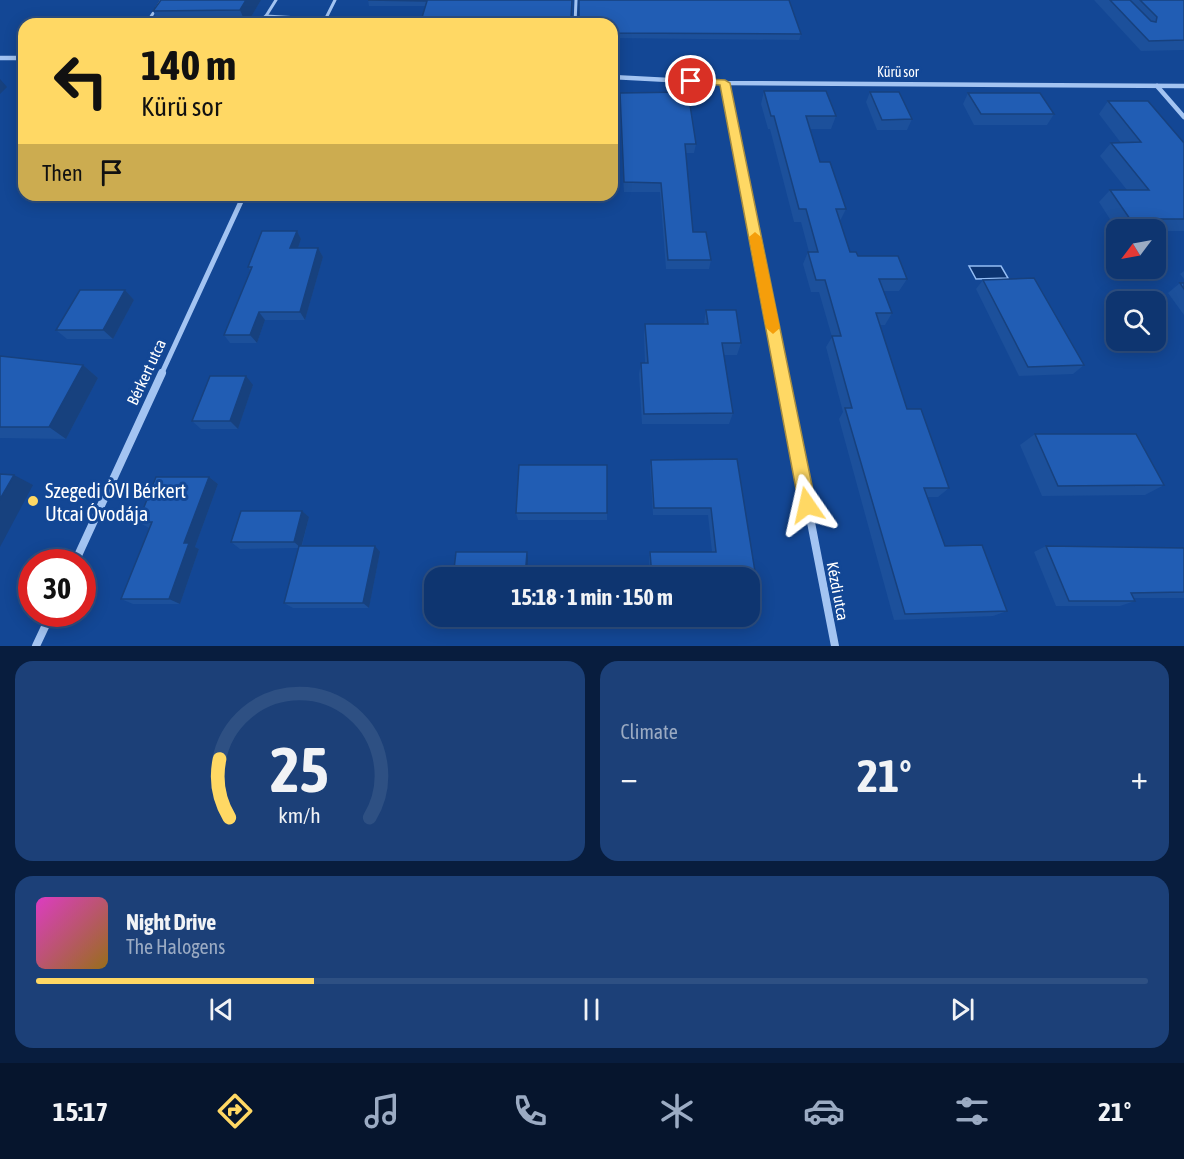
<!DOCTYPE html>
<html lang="en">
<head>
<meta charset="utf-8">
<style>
	:root { --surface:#0e3570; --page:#1c4078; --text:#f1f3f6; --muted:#9babc3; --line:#2e5083; --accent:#ffd864 }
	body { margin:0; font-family:"Asap Condensed",sans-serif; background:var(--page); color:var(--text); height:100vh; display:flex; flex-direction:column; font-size:22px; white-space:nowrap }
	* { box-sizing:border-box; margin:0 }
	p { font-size:20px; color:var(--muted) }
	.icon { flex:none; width:33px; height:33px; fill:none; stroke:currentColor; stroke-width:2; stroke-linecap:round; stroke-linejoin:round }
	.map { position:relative; height:646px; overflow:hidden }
	.panel { display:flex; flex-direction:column; gap:15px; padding:15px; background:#081d3e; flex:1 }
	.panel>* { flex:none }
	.guide { position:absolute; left:18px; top:18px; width:600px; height:183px; border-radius:18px; box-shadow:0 3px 15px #0003,0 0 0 2px var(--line); background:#ffd864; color:#111; overflow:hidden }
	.needle { width:39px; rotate:238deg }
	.buttons { position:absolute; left:1106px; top:219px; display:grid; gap:12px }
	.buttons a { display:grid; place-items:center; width:60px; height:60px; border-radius:12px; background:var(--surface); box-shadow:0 3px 15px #0003,0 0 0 2px var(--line); font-size:30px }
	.speed { position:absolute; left:18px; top:549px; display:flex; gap:12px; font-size:30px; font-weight:700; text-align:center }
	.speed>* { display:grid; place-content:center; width:78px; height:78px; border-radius:50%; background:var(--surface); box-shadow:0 3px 15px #0003,0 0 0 2px var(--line); line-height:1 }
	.speed .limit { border:9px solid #d22; background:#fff; color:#111 }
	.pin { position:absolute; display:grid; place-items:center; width:51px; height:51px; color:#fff; margin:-26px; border:3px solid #fff; border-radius:50%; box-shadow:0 2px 6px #0007 }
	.me { position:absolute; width:66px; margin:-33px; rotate:349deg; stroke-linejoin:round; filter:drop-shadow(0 0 4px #0008) }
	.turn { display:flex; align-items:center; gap:21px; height:126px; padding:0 24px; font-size:27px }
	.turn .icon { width:78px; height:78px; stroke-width:2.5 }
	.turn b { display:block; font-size:42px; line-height:51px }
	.then { display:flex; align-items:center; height:57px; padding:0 24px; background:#0003; gap:12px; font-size:22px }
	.big { font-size:45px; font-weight:700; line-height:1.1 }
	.panel .tile { flex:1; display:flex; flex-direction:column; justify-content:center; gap:9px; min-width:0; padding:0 21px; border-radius:18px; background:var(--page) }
	.panel .dial { align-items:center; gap:0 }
	.dial svg { height:156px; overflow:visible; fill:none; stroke:var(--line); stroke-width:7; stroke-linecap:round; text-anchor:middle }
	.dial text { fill:var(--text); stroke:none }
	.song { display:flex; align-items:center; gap:18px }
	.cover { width:72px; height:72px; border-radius:9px; background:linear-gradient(135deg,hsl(310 70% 55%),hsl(40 70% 35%)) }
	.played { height:6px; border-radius:3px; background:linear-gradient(90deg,var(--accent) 25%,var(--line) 25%) }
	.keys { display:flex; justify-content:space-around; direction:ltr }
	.heat { display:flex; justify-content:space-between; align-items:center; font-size:33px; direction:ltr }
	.panel .tiles { flex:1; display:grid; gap:15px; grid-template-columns:1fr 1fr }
	.tile:last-child { grid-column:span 2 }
	.trip { position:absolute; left:424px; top:567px; width:336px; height:60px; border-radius:18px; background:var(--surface); box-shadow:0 3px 15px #0003,0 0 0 2px var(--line); font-weight:700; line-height:60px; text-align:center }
	.menu { display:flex; height:96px; justify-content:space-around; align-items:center; background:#06152d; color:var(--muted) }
	.menu .icon { width:42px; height:42px }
	.menu .on { color:var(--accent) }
	.menu b { font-size:27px; color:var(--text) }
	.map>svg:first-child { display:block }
</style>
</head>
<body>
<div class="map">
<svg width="1184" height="646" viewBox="0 0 1184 646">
	<rect width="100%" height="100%" fill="#134795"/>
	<path fill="#0c3471" stroke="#95bef5" stroke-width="1.5" d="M969,266H1001L1008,278L976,279Z"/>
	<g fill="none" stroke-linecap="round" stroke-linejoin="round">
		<g stroke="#a3c4f2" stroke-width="3">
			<path d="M266,16L299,18L322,24"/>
			<path d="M146,24L162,0"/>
			<path d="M256,24L266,16L276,0"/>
			<path d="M323,24L335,0"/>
			<path d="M575,24L576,0"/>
		</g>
		<g stroke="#a3c4f2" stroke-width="4.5">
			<path d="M0,58H24"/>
			<path d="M612,77L725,83L1184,86"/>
			<path d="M725,83L741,164"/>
			<path d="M1157,86L1184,117"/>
		</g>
		<g stroke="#a3c4f2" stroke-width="5">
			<path d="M741,163L782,375"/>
			<path d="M161,375L244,195"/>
		</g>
		<g stroke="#a3c4f2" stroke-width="8">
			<path d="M782,373L835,646"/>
			<path d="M75,562L162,373"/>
			<path d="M36,646L51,614"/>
		</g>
	</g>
	<g fill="#1c509b">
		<path d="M261,0L247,24H160L153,11Z"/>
		<path d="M368,0H573L572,19L575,22L801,34L799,40L612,38V24H420L425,6H369Z"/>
		<path d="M1094,0H1184V50L1141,51Z"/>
		<path d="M764,91L836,116L831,129H810L820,162L846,209L840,221L850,252L907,279L899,291H884L892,313L885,325H880L907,409L949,488L938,497H927L945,546L1007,611L993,616L894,620L839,419L843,412L826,347L832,337L819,292H811L803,264L808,252H809L801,222H794L770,129H768L761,104Z"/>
		<path d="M870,92L912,119L907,130H877L866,102Z"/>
		<path d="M620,93L696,144L694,153H686L693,232L711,260L709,269H666L660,192H624L619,103Z"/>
		<path d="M968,93L1054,114L1047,125H974L963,104Z"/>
		<path d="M1108,101L1184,143V231H1155V230H1117L1099,202L1110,190H1127L1100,156L1111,143H1121L1099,114Z"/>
		<path d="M164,195H196L193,201H168Z"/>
		<path d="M297,231L301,239L298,248H318L323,257L305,320H265L257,343H230L224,335L250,270L248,267Z"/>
		<path d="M1184,271V279L1180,274Z"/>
		<path d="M983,280L1084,365L1073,374L1019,376L976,289Z"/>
		<path d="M1180,283H1184V315L1168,293Z"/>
		<path d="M125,290L134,300L113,339H67L56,330Z"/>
		<path d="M706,310L741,343L737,355H724L733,413L729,424H642L639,374L641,363H645L644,336L645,324H704Z"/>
		<path d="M0,356L83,365L98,378L66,439L0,438Z"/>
		<path d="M253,385L238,429H201L192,421Z"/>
		<path d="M1035,434L1164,485L1145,495L1042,496L1020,445Z"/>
		<path d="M737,459L760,603L756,608H750V578H650L649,558L650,552H712L708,515H653L650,467L651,460Z"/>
		<path d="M209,477L218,484L195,547L199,549L180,604H133L121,599L149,528L138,522Z"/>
		<path d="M302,511L309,517L302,546L380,552L369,608H293L284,603L298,548L240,549L231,542Z"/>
		<path d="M516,513H607V520H518Z"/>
		<path d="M1046,546L1184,548V598H1133L1135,601L1120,606H1056L1034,552Z"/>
	</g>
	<g fill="#17417e">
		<path d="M246,0H261L247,24H246L240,10Z"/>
		<path d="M0,79L7,87L0,94Z"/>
		<path d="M189,195H196L193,201Z"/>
		<path d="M297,231L301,239L295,257L290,248Z"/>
		<path d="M318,248L323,257L305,320L300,312Z"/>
		<path d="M125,290L134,300L113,339L103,330Z"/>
		<path d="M259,312L265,320L257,343L250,335Z"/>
		<path d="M83,365L98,378L66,439L49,427Z"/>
		<path d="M246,376L253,385L238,429L230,421Z"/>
		<path d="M14,475L33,485L0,547V499Z"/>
		<path d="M209,477L218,484L195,547L199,549L180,604L169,599L184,543Z"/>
		<path d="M302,511L309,517L301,548L294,542Z"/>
		<path d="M375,546L380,552L369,608L363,603Z"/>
		<path d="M527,552L528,558L527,578H525Z"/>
	</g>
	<g fill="#215db4" stroke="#17417e" stroke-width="1.5">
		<path d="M161,0H246L240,10L153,11Z"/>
		<path d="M368,0H572L571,18L575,22L579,18V0H789L801,34L612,33V24H420L427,1Z"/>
		<path d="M1110,0H1130L1151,21L1156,22L1157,17L1140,0H1184V40L1149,41Z"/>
		<path d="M764,91H826L836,116H806L820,162H830L846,209H836L850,252H856L858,256H898L907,279H879L892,313H876L907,409H921L949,488H924L945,546L982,545L1007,611L905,614L845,408H852L832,336H841L825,280H816L808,252H818L806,209H799L774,116H771Z"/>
		<path d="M688,92L696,144H685L693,232H706L711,260H668L661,183L624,182L620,93Z"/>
		<path d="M870,92H899L912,119L882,120Z"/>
		<path d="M968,93H1040L1054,114H981Z"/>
		<path d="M1108,101H1148L1184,143V219H1130L1110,190H1149L1111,143L1141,142Z"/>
		<path d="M262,231H297L290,248H318L300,312H259L250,335H224L252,267H248Z"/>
		<path d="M1034,278L1084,365L1028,367L983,280Z"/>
		<path d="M1180,283H1184V289Z"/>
		<path d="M80,290H125L103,330H56Z"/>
		<path d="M706,310H736L741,343H722L733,413L644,414L641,363H648L645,324H708Z"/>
		<path d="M0,356L83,365L49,427H0Z"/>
		<path d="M210,376H246L230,421H192Z"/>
		<path d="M1035,434H1136L1164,485L1058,486Z"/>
		<path d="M737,459L760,603H750V578H652L650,552H716L711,508H654L651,460Z"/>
		<path d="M519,465H607V513H516Z"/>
		<path d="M0,474L14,475L0,499Z"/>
		<path d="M156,477H209L184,543H189L169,599H121L152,522H138Z"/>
		<path d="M241,511H302L294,542H231Z"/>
		<path d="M299,546H375L363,603H284Z"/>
		<path d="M1046,546L1184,548V592L1131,593L1135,601H1069Z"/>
		<path d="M456,552H527L525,578H453Z"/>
	</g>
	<path fill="#ffd864" stroke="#a68c41" stroke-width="1.5" d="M691,78L725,80L730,83L816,505L813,511L807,513L801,511L799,505L720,85L687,83L686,81Z"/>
	<path fill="#f59e0b" d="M755,232L761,237L780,328L773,334L766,328L749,237Z"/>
	<circle fill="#ffd864" stroke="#134795" stroke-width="2" cx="33" cy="501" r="6"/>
	<g text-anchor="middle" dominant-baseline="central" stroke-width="6" stroke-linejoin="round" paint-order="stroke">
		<g font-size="14" fill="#fff" stroke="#134795">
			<text x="898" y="72">Kürü sor</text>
		</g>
		<g font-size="16" fill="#fff" stroke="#134795">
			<text transform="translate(146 372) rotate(-65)">Bérkert utca</text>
			<text transform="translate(838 591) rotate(79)">Kézdi utca</text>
		</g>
		<g font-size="20" fill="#fff" stroke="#134795" text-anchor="start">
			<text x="45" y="490">Szegedi ÓVI Bérkert<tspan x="45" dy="23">Utcai Óvodája</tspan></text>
		</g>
	</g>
</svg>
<div class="buttons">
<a><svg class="needle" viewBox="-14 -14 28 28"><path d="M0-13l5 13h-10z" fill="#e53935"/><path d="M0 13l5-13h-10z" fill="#9babc3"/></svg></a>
<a><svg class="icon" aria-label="search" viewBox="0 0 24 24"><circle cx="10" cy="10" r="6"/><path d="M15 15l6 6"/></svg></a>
</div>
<div class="speed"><div class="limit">30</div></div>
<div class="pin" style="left:691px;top:81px;background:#d93025"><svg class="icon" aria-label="arrive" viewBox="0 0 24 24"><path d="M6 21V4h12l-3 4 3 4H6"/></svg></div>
<svg class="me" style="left:807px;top:505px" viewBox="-20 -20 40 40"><path d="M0-17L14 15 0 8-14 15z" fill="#ffd864" stroke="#fff" stroke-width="4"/></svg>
<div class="trip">15:18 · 1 min · 150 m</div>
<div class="guide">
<div class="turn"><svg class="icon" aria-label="left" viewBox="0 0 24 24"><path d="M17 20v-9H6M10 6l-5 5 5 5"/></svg><div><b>140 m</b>Kürü sor</div></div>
<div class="then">Then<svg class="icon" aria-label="arrive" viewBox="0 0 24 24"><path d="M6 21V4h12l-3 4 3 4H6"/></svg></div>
</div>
</div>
<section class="panel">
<div class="tiles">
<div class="tile dial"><svg viewBox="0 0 100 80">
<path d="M14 69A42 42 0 1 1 86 69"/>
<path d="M14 69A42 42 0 0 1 9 39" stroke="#ffd864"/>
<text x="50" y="56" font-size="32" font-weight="700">25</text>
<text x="50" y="72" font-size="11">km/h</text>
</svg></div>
<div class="tile"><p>Climate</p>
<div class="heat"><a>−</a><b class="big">21°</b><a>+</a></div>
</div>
<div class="tile">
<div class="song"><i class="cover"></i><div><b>Night Drive</b><p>The Halogens</p></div></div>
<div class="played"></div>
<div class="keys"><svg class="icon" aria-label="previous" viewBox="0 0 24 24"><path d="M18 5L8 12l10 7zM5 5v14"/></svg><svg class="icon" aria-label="pause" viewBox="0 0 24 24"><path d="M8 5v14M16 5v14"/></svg><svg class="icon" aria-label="next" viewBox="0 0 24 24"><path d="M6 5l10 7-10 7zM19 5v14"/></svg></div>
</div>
</div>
</section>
<nav class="menu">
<b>15:17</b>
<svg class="icon on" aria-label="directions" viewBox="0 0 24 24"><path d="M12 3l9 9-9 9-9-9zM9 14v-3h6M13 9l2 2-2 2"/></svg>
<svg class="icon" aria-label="music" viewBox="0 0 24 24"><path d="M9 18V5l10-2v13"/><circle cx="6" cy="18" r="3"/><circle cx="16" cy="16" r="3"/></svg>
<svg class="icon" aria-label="phone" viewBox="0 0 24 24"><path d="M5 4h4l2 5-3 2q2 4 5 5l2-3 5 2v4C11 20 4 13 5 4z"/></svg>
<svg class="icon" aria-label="climate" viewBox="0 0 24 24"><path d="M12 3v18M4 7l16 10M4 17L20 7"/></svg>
<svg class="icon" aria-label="car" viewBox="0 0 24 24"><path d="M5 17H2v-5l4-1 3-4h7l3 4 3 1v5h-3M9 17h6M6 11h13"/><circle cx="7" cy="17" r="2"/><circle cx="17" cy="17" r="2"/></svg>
<svg class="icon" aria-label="filters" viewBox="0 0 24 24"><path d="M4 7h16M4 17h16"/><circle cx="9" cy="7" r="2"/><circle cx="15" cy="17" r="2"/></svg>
<b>21°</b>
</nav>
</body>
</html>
